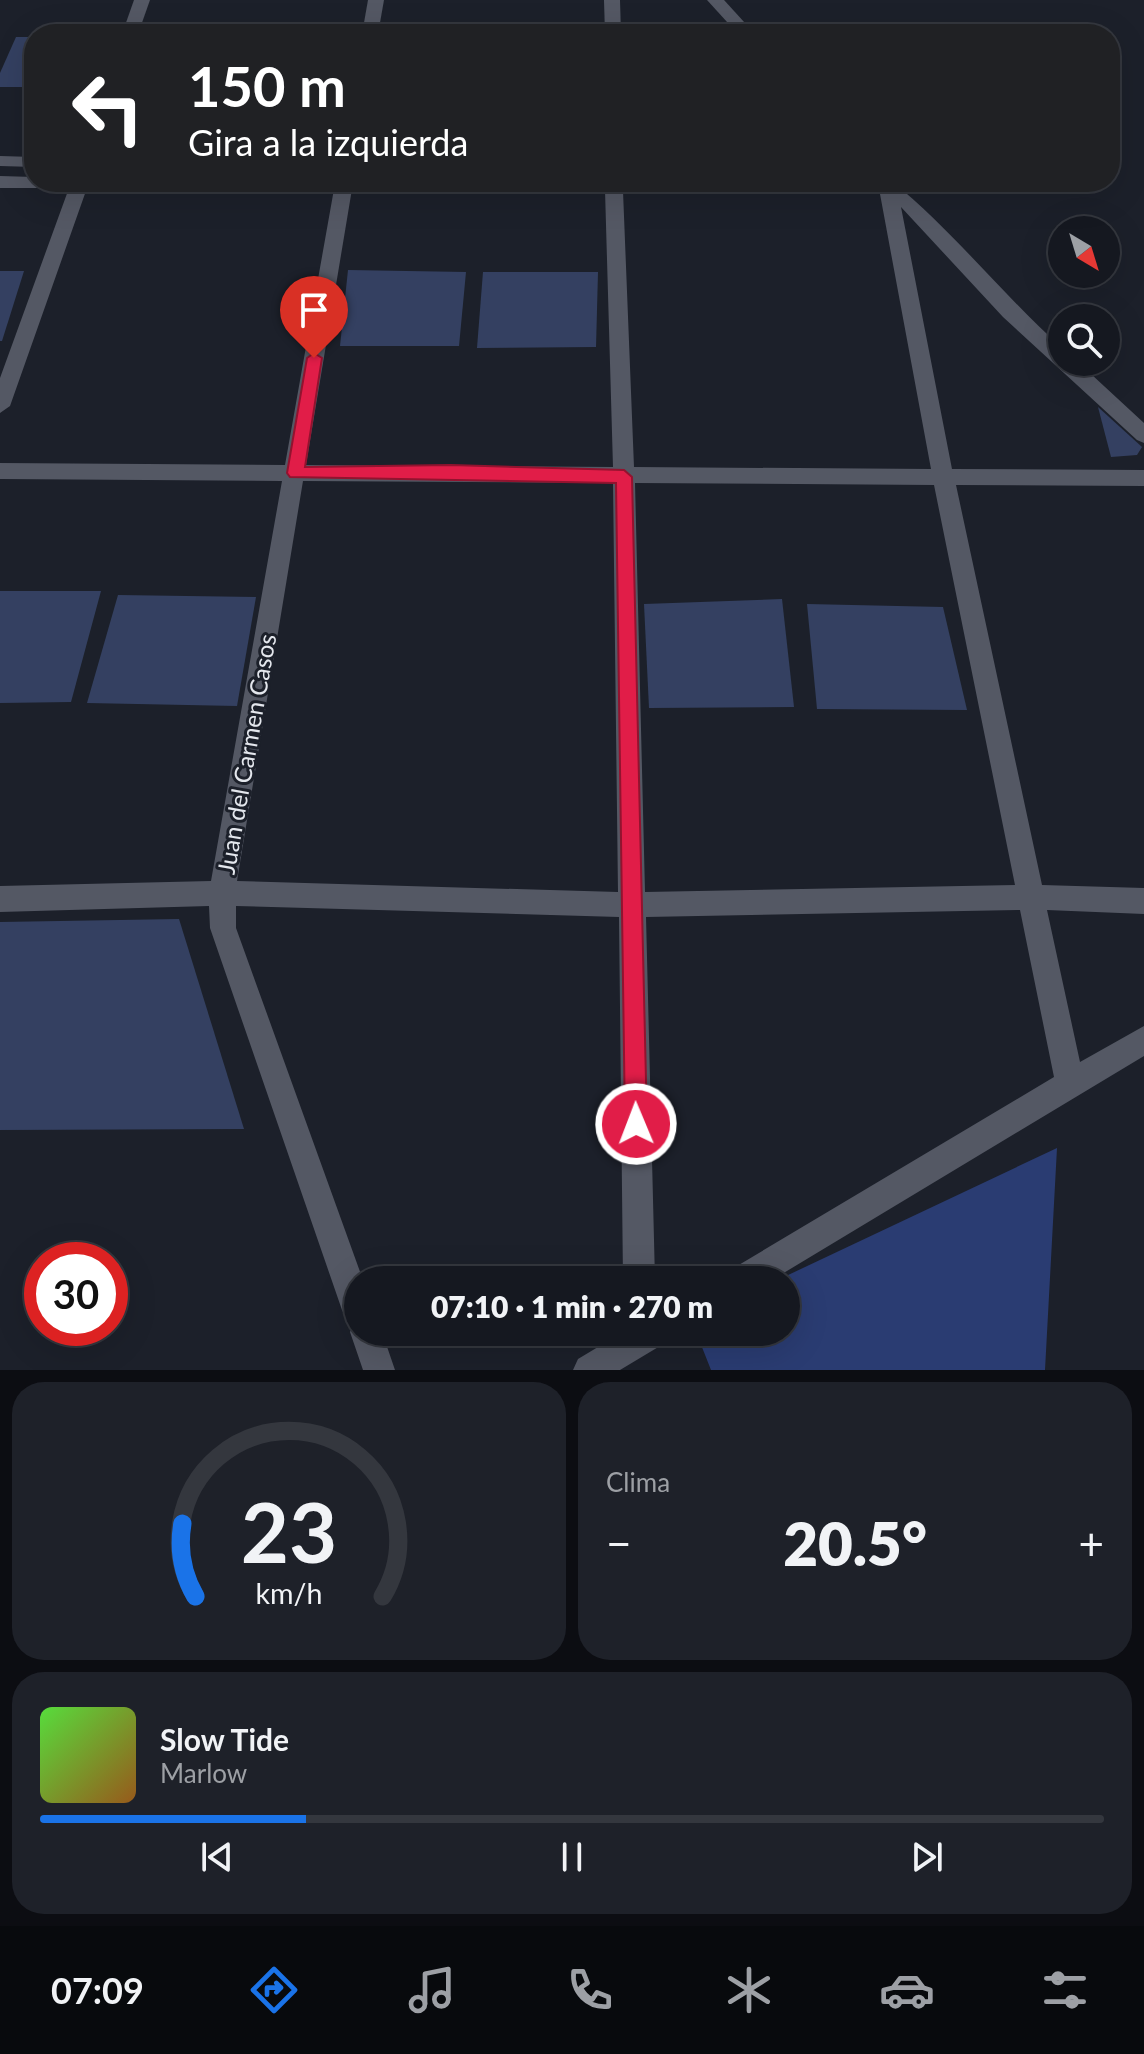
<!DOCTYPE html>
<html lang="es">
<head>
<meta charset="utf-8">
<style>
	:root { --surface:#151820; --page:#1e2129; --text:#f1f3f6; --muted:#9da0a5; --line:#34373e; --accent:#1a73e8 }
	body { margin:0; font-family:Lato,sans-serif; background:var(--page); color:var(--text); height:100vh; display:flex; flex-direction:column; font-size:30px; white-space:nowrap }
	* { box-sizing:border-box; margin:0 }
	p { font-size:26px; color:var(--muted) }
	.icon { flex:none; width:44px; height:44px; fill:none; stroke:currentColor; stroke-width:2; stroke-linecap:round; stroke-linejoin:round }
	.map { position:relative; height:1370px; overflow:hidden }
	.details { display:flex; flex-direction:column; gap:12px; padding:12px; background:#0c0d12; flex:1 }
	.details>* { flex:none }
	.banner { position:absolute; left:24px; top:24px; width:1096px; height:168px; border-radius:32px; box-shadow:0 8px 32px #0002,0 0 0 2px var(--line); background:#202124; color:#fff; overflow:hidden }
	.needle { width:52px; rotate:142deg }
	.fabs { position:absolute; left:1048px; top:216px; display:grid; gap:16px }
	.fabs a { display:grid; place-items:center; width:72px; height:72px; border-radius:50%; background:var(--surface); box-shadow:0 8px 32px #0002,0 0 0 2px var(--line); font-size:40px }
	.speed { position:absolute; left:24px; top:1242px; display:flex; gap:16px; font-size:40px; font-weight:700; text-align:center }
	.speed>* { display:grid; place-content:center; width:104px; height:104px; border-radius:50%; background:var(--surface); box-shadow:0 8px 32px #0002,0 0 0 2px var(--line); line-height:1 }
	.speed .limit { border:12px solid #d22; background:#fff; color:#111 }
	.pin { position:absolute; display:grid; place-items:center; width:68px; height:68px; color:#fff; margin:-82px -34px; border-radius:50% 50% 50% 0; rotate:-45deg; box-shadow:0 0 8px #0007 }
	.pin .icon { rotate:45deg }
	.me { position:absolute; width:88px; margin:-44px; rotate:359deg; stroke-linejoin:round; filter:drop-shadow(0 0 6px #0008) }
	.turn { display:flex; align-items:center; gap:28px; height:168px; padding:0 32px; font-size:36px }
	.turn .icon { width:104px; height:104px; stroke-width:2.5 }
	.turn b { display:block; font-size:56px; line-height:68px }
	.big { font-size:60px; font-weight:800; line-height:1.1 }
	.details .tile { flex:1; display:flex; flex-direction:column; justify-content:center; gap:12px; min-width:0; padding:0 28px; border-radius:32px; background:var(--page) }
	.details .dial { align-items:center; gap:0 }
	.dial svg { height:208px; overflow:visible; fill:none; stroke:var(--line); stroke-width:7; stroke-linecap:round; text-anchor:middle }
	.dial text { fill:var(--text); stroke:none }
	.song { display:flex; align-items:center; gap:24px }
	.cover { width:96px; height:96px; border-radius:12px; background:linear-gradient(135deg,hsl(110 70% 55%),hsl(30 70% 35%)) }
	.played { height:8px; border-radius:4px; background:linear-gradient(90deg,var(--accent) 25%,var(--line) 25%) }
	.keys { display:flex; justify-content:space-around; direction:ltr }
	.heat { display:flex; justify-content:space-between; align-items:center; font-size:44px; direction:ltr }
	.details .tiles { flex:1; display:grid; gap:12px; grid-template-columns:1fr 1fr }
	.tile:last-child { grid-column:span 2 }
	.trip { position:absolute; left:344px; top:1266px; width:456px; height:80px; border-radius:40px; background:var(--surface); box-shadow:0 8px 32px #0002,0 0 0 2px var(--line); font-weight:800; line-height:80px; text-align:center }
	.dock { display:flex; height:128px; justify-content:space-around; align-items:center; background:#080a0d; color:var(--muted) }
	.dock .icon { width:56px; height:56px }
	.dock .on { color:var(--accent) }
	.dock b { font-size:36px; color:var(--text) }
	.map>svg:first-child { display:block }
</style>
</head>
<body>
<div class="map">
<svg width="1144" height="1370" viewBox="0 0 1144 1370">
	<rect width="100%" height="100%" fill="#1c202a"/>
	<g fill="#344061">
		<path d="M16,37H34V87H0V73Z"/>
		<path d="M348,270L466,272L459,346H340Z"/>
		<path d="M0,271H24L2,341H0Z"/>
		<path d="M483,272H598L596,347L477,348Z"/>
		<path d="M1098,407L1142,447L1137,455L1111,457Z"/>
		<path d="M0,591H101L71,702L0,703Z"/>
		<path d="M118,595L256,597L237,706L87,703Z"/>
		<path d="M782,599L794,707L649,708L644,604Z"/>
		<path d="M807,604L943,607L967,710L817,709Z"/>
		<path d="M179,919L244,1129L0,1130V922Z"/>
	</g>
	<path fill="#2a3c72" d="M1057,1148L1045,1370H711L696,1332H786V1276Z"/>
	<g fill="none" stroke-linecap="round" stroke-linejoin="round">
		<g fill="#545864" fill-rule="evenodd">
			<path d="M134,0H150L138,34H122Z"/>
			<path d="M368,0H384L378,34H362Z"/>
			<path d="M604,0H620L621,34H605Z"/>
			<path d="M707,0H724L755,34H738Z"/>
			<path d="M0,156L34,157V167L0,166Z"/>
			<path d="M0,176L34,177V182H893C954,232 1003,295 1062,348V362H1078L1144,423V443L1137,440L1003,317L901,207L952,469L1144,470V486L956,485L1042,885L1144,888V914L1047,910L1080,1062L1144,1026V1056L772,1280H727L732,1269L1054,1077L1020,910L646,917L655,1280H623L619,917L236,906V928L363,1280H358V1332H382L395,1370H363L350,1332L353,1324L347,1321L342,1310L210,928L209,906L0,912V886L211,881L282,481L0,479V463L285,465L334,189L87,188L10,406L0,413V378L69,188H0ZM352,189L605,190L613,467L306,465ZM623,191L880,194L931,469L634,467ZM303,481L613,483L618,892L237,881ZM635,483L934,485L1015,885L645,892Z"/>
			<path d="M623,1332H670L665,1343L620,1370H573L578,1359Z"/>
		</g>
	</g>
	<path fill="#e11d48" stroke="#92132f" stroke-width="2" d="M314,353L322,358L305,467L451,465L624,470L632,477L647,1124L644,1132L636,1135L628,1132L625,1124L616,483L290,477L287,473L307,358Z"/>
	<g text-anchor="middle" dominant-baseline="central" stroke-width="6" stroke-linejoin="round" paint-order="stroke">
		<g font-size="24" fill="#e4e7ed" stroke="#1c202a">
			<text transform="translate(246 754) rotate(-80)">Juan del Carmen Casos</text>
		</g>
	</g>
</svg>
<div class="fabs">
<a><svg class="needle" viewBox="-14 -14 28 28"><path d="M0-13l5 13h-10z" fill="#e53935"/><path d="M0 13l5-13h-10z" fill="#9da0a5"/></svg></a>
<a><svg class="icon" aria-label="search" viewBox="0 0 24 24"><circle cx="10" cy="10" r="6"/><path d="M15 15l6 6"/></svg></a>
</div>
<div class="speed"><div class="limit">30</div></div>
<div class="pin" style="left:314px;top:358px;background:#d93025"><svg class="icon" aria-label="arrive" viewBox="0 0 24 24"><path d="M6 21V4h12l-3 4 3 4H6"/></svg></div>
<svg class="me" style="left:636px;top:1124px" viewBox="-20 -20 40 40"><circle r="17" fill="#e11d48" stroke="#fff" stroke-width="3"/><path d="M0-11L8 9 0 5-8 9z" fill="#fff"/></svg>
<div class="trip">07:10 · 1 min · 270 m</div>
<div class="banner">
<div class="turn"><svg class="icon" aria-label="left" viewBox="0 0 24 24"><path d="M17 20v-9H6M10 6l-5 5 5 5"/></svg><div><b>150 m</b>Gira a la izquierda</div></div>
</div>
</div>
<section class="details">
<div class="tiles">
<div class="tile dial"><svg viewBox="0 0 100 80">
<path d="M14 69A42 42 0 1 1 86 69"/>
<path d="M14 69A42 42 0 0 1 9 41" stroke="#1a73e8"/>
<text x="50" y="56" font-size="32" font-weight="700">23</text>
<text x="50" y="72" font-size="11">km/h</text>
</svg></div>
<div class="tile"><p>Clima</p>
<div class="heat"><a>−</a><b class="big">20.5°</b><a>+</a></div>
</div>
<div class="tile">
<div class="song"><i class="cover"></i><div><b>Slow Tide</b><p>Marlow</p></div></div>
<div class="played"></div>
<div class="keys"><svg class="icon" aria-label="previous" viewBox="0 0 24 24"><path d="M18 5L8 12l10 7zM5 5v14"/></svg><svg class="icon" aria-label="pause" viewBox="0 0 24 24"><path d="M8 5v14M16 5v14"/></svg><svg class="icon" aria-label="next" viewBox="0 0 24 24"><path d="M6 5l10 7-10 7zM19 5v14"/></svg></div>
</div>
</div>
</section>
<nav class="dock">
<b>07:09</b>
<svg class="icon on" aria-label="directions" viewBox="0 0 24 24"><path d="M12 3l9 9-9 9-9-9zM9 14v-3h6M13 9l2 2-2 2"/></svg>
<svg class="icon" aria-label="music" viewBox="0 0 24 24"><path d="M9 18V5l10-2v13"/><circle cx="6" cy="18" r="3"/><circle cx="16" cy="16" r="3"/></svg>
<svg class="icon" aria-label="phone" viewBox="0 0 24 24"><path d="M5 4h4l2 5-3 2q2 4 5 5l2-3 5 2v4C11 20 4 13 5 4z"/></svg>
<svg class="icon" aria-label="climate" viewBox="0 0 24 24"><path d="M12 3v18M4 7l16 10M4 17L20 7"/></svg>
<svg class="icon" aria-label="car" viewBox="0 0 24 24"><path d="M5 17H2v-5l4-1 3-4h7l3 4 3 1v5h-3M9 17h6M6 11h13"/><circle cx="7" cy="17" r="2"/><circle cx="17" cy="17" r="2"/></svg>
<svg class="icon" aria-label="filters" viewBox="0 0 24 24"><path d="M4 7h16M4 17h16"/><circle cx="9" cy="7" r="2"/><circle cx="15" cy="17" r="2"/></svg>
</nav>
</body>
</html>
